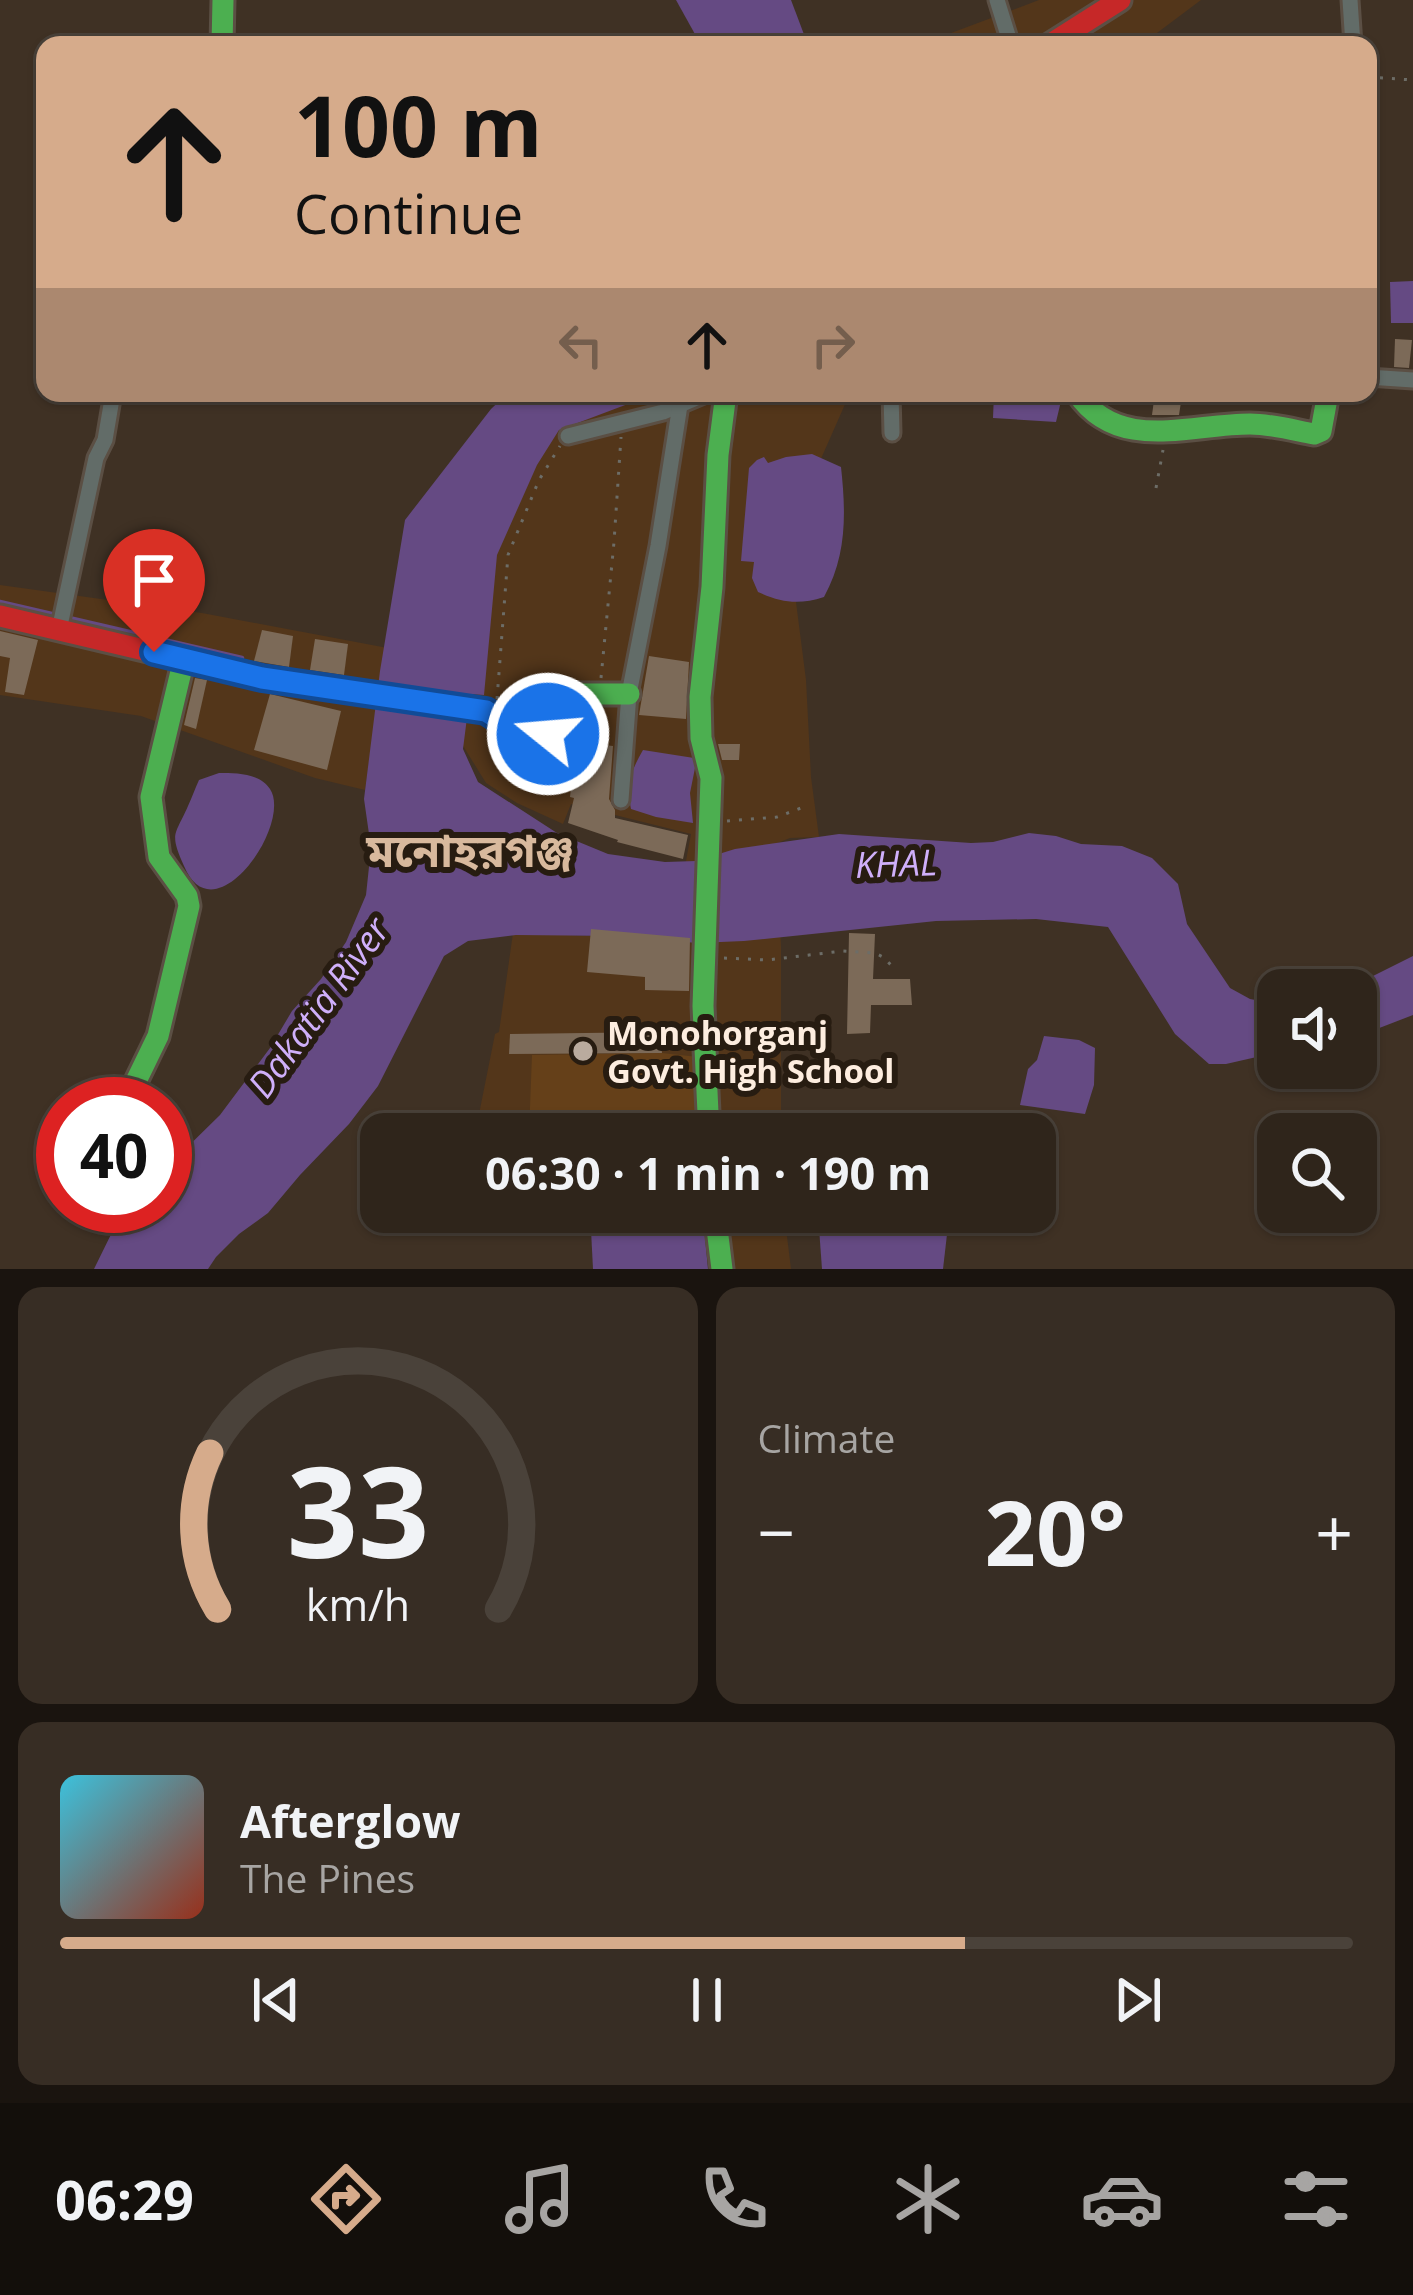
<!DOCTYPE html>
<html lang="en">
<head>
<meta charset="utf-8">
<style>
	:root { --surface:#2f251b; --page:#372d24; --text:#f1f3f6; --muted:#a7a5a3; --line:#4a423a; --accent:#d6ab8b }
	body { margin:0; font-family:"Open Sans","Noto Sans Bengali",sans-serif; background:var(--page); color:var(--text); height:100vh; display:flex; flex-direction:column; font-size:45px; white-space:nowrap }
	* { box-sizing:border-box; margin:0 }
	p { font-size:39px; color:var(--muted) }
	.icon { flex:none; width:66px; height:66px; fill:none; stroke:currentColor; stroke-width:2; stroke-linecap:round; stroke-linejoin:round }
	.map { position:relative; height:1269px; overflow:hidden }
	.sheet { display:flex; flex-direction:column; gap:18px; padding:18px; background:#1a140f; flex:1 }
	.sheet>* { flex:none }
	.top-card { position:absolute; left:36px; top:36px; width:1341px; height:366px; border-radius:24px; box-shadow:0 3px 9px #0004,0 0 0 3px var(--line); background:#d6ab8b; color:#111; overflow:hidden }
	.tools { position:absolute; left:1257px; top:969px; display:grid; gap:24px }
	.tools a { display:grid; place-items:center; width:120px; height:120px; border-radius:24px; background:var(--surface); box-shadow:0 3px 9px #0004,0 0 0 3px var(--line); font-size:60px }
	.speed { position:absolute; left:36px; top:1077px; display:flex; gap:24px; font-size:60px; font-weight:700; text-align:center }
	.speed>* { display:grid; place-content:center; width:156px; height:156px; border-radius:50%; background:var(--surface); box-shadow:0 3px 9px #0004,0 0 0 3px var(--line); line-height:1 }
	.speed .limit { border:18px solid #d22; background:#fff; color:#111 }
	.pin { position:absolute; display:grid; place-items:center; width:102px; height:102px; color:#fff; margin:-123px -51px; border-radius:50% 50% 50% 0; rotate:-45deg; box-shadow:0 0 12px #0007 }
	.pin .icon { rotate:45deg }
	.me { position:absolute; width:132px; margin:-66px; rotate:287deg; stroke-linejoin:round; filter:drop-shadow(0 0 9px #0008) }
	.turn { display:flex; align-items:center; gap:42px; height:252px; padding:0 60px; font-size:54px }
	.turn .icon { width:156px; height:156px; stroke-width:2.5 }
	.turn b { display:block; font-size:84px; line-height:102px }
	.lanes { display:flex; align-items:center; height:114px; padding:0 60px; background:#0003; justify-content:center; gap:60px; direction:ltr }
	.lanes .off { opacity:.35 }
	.big { font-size:90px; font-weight:700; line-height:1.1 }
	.sheet .widget { flex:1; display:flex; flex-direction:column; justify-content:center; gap:18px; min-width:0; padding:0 42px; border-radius:24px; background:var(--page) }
	.sheet .dial { align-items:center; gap:0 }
	.dial svg { height:312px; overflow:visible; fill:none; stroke:var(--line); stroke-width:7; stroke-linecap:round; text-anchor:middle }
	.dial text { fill:var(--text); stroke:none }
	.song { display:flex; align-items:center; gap:36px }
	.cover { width:144px; height:144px; border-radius:18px; background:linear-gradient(135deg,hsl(190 70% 55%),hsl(10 70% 35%)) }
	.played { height:12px; border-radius:6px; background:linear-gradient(90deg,var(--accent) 70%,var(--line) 70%) }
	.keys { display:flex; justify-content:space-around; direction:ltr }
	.heat { display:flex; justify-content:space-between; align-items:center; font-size:66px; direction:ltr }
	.sheet .tiles { flex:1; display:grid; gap:18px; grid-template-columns:1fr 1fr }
	.widget:last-child { grid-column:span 2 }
	.trip { position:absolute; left:360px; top:1113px; width:696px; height:120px; border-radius:24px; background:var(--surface); box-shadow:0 3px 9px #0004,0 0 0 3px var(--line); font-weight:700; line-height:120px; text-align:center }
	.dock { display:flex; height:192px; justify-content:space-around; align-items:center; background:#130f0b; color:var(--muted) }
	.dock .icon { width:84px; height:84px }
	.dock .active { color:var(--accent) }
	.dock b { font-size:54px; color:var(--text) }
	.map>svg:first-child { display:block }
</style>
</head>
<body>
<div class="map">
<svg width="1413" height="1269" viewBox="0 0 1413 1269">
	<rect width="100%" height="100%" fill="#3f3124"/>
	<g fill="#53361a">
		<path d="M1039,0H1201L1141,45H919Z"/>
		<path d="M648,393H850L820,461L796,602L806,680L811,777L819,837L790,838L775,844L781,946V1134H475L495,1034L499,1032L513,933L644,938L686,945V861L691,834L571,804L563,824L517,803L486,783L460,741L374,728L365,790L315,778L141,716L0,695V585L202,613L483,666L494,556L554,428Z"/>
		<path d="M503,1212H784L791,1269H713L708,1215L589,1220L575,1236L521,1234L517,1220Z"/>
	</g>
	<path fill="#654019" d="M662,1053L698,1057L702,1134H529L532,1055Z"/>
	<g fill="#654a83">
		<path d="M676,0H791L808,45H701Z"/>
		<path d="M1413,281V323H1391L1390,282Z"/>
		<path d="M508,393H657L559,430L537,465L497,555L484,695L470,694L463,749L478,782L557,833L608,854L665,862L696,861L735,849L839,834L971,843L993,842L1029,833L1056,836L1081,844L1122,846L1152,858L1178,884L1187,924L1230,988L1250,999L1278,1004V1052L1226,1064H1209L1175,1034L1108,927L1036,919L936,921L744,941L697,943L618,936L516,935L468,941L444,956L378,1086L349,1124L300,1175L268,1213L239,1234L216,1257L208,1269H94L122,1212L128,1206H165V1169L220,1115L270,1048L292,1011L321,979L346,942L366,895L371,848L364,799L380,671L405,520L491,409Z"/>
		<path d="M994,393H1070V397H1062L1056,422L993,418Z"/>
		<path d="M812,454L841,467C846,513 847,555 824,597C799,605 782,603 758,592L752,578L754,562L741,561L749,468L757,460L764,457L768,463L786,457Z"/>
		<path d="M643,750L694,758L696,763L690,793L693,823L656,817L631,809C626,784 631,771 643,750Z"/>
		<path d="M219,773C236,773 260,773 270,789C293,824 214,938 184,866C169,832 175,836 188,806C192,797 195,789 199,780Z"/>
		<path d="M1413,956V1015L1356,1037V990H1345Z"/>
		<path d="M1044,1036L1079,1040L1095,1048L1094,1085L1085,1114L1020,1105L1028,1069L1037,1060Z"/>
		<path d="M824,1212H946L949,1217L943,1269H822L819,1228Z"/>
		<path d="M704,1227L708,1269H593L591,1230Z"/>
	</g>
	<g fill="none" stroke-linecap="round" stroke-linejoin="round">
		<path stroke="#654a83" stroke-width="4.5" d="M0,602L242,658"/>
	</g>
	<g fill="#7c6a58">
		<path d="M1395,339L1412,340L1409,368L1394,367Z"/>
		<path d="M1154,400L1181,402L1179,415H1152Z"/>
		<path d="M262,630L293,636L289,667L254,661Z"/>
		<path d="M0,631L38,640L24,695L5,692L10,658L0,656Z"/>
		<path d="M315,639L348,644L344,675L310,670Z"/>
		<path d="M649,656L689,662L686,719L639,715Z"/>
		<path d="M195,678L207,680L196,729L184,725Z"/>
		<path d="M270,694L341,711L327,770L254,750Z"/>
		<path d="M577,742L613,746L609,799L615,810V818L688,835L683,859L617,842L618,840L568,823L574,798L570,797L572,779L523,778L525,761L551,762L553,755L575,759Z"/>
		<path d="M718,744H740L739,760H722Z"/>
		<path d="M591,929L690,938L689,991L645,990V977L587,972Z"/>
		<path d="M849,933L875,934L873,979H910L912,1005H871L870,1033L847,1034Z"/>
		<path d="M660,1032L662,1053L509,1054L510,1034Z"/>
		<path d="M522,1212H576V1232L519,1230Z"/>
	</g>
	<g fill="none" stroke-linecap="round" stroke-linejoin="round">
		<g stroke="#5b4f44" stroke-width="21">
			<g id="street">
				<path d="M997,0L1011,45"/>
				<path d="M1350,0L1353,45"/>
				<path d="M1368,377L1413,380"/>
				<path d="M891,393L892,433"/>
				<path d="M568,436L663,412L708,393"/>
				<path d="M61,621L96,458L105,440L113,393"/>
				<path d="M621,800L629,694L658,546L680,405"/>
			</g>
		</g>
		<g stroke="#5b4f44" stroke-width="27">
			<g id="fast">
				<path d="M222,45L223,0"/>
				<path d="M1077,393C1118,453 1189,424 1250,424C1271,424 1293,430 1314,434L1321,431L1328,393"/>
				<path d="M484,711C505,724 521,735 548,734L563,707L577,694H629"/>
				<path d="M125,1104L158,1036L189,906L187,896L159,857L151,797L184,659"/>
				<path d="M709,1134L703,1006L711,778L701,738L700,697L712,587L718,455L726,393"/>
				<path d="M715,1212L722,1269"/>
			</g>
		</g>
		<g stroke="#5b4f44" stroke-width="27">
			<g id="jam">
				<path d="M1049,45L1120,0"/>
				<path d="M0,616L262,678L484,711"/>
			</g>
		</g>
		<g stroke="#6d6d67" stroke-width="3" stroke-dasharray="3 9" stroke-linecap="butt">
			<path d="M1368,77L1413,80"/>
			<path d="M1156,488L1163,450"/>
			<path d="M601,678L614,542L621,437"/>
			<path d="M497,699L508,555L539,480L560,446"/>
			<path d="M727,821L777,817L801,808"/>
			<path d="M724,958L767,960L843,951L875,953L883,957L896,970"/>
		</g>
		<use href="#street" stroke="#626c68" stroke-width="15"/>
		<use href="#fast" stroke="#4caf50" stroke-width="21"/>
		<use href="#jam" stroke="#c62828" stroke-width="21"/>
	</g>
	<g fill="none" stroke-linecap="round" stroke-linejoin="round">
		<g stroke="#114b97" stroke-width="30">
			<path id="route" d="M154,652L262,678L486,711L521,734H548"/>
		</g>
		<use href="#route" stroke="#1a73e8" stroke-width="21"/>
	</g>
	<circle fill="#baab9e" stroke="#271c11" stroke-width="4.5" cx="583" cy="1051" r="12"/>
	<g text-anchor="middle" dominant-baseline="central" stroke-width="12" stroke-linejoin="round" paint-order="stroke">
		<g font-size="33" font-weight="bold" fill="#fdeddf" stroke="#271c11" text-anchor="start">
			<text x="607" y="1032">Monohorganj<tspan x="607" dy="38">Govt. High School</tspan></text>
		</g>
		<g font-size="36" font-style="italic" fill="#cfaffa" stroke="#271c11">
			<text transform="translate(896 863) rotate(-2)">KHAL</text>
			<text transform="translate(318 1007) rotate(-54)">Dakatia River</text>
		</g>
		<g font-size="45" font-weight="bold" fill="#d8b99d" stroke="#271c11">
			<text x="470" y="849">মনোহরগঞ্জ</text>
		</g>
	</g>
</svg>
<div class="tools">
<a><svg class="icon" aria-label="sound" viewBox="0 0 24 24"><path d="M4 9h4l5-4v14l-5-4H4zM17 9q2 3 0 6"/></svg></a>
<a><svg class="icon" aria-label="search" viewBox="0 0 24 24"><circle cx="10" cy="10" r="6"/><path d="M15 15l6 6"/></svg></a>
</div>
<div class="speed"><div class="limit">40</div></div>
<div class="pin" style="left:154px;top:652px;background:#d93025"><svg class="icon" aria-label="arrive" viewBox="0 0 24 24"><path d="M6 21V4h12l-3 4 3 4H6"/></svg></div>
<svg class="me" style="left:548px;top:734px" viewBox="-20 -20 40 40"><circle r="17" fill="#1a73e8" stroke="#fff" stroke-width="3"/><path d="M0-11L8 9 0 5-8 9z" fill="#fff"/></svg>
<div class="trip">06:30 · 1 min · 190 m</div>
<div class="top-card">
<div class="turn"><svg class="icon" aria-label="ahead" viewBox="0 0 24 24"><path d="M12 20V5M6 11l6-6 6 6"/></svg><div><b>100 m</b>Continue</div></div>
<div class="lanes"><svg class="icon off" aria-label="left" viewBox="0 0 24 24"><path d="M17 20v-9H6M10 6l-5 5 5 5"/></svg><svg class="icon" aria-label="ahead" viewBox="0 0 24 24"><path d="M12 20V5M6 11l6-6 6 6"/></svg><svg class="icon off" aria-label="right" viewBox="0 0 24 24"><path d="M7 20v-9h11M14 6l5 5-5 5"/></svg></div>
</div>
</div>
<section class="sheet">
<div class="tiles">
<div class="widget dial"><svg viewBox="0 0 100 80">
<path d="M14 69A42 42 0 1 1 86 69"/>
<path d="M14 69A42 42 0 0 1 12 29" stroke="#d6ab8b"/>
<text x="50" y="56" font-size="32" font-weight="700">33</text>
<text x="50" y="72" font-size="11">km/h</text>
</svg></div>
<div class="widget"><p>Climate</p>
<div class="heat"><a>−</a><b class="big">20°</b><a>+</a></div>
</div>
<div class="widget">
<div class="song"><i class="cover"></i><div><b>Afterglow</b><p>The Pines</p></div></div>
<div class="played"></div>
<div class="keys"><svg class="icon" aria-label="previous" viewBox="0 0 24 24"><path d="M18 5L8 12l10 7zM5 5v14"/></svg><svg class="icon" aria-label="pause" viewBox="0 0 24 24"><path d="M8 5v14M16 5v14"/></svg><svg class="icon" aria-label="next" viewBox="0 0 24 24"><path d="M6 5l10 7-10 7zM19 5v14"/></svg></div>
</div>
</div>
</section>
<nav class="dock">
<b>06:29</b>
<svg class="icon active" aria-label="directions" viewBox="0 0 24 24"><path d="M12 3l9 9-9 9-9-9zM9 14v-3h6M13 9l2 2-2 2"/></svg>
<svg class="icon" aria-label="music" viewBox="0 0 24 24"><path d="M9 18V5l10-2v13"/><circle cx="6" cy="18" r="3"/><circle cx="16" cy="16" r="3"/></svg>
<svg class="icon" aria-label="phone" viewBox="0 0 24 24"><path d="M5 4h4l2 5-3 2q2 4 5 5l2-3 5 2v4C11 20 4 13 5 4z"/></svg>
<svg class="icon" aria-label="climate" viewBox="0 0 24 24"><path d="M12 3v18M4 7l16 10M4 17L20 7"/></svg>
<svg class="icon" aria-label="car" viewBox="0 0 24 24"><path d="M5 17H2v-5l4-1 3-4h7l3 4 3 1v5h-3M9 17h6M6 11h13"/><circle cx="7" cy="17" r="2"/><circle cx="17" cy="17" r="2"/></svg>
<svg class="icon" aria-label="filters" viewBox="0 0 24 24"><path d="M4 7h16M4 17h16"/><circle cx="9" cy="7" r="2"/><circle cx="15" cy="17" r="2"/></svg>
</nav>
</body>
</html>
